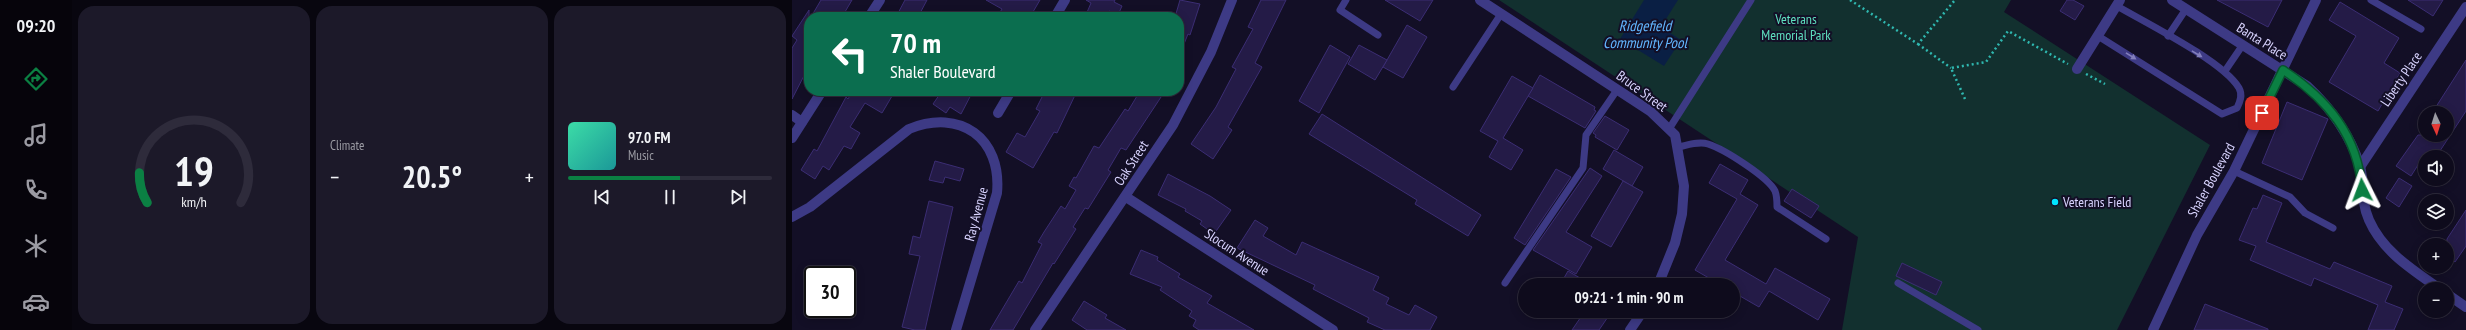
<!DOCTYPE html>
<html lang="en">
<head>
<meta charset="utf-8">
<style>
	:root { --surface:#0e0b1c; --page:#1c1929; --text:#f1f3f6; --muted:#9b9ba3; --line:#2e2b3b; --accent:#0b8043 }
	body { margin:0; font-family:"PT Sans Narrow",sans-serif; background:var(--page); color:var(--text); height:100vh; display:flex; flex-direction:column; font-size:15px; white-space:nowrap }
	* { box-sizing:border-box; margin:0 }
	p { font-size:13px; color:var(--muted) }
	.icon { flex:none; width:22px; height:22px; fill:none; stroke:currentColor; stroke-width:2; stroke-linecap:round; stroke-linejoin:round }
	.map { position:relative; flex:1; overflow:hidden }
	.panel { display:flex; flex-direction:column; gap:6px; padding:6px; background:#08060f; width:720px }
	.panel>* { flex:none }
	.banner { position:absolute; left:12px; top:12px; width:380px; height:84px; border-radius:16px; box-shadow:0 2px 10px #0003,0 0 0 1px var(--line); background:#0b6e4f; color:#fff; overflow:hidden }
	.needle { width:26px; rotate:176deg }
	.tools { position:absolute; left:1626px; top:106px; display:grid; gap:8px }
	.tools a { display:grid; place-items:center; width:36px; height:36px; border-radius:50%; background:var(--surface); box-shadow:0 2px 10px #0003,0 0 0 1px var(--line); font-size:20px }
	.speed { position:absolute; left:12px; top:266px; display:flex; gap:8px; font-size:20px; font-weight:700; text-align:center }
	.speed>* { display:grid; place-content:center; width:52px; height:52px; border-radius:50%; background:var(--surface); box-shadow:0 2px 10px #0003,0 0 0 1px var(--line); line-height:1 }
	.speed .limit { border:2px solid #111; border-radius:6px; background:#fff; color:#111 }
	.pin { position:absolute; display:grid; place-items:center; width:34px; height:34px; color:#fff; margin:-17px; border-radius:8px; box-shadow:0 2px 6px #0006 }
	.me { position:absolute; width:44px; margin:-22px; rotate:357deg; stroke-linejoin:round; filter:drop-shadow(0 0 3px #0008) }
	.turn { display:flex; align-items:center; gap:14px; height:84px; padding:0 20px; font-size:18px }
	.turn .icon { width:52px; height:52px; stroke-width:2.5 }
	.turn b { display:block; font-size:28px; line-height:34px }
	.big { font-size:30px; font-weight:800; line-height:1.1 }
	.panel .tile { flex:1; display:flex; flex-direction:column; justify-content:center; gap:6px; min-width:0; padding:0 14px; border-radius:16px; background:var(--page) }
	.panel .dial { align-items:center; gap:0 }
	.dial svg { height:104px; overflow:visible; fill:none; stroke:var(--line); stroke-width:7; stroke-linecap:round; text-anchor:middle }
	.dial text { fill:var(--text); stroke:none }
	.song { display:flex; align-items:center; gap:12px }
	.cover { width:48px; height:48px; border-radius:6px; background:linear-gradient(135deg,hsl(160 70% 55%),hsl(180 70% 35%)) }
	.played { height:4px; border-radius:2px; background:linear-gradient(90deg,var(--accent) 55%,var(--line) 55%) }
	.keys { display:flex; justify-content:space-around; direction:ltr }
	.heat { display:flex; justify-content:space-between; align-items:center; font-size:22px; direction:ltr }
	.panel .tiles { flex:1; display:grid; gap:6px; grid-template-columns:repeat(3,1fr) }
	.trip { position:absolute; left:726px; top:278px; width:222px; height:40px; border-radius:20px; background:var(--surface); box-shadow:0 2px 10px #0003,0 0 0 1px var(--line); font-weight:800; line-height:40px; text-align:center }
	main { display:flex; flex:1; min-height:0 }
	.dock { display:flex; flex-direction:column; width:72px; justify-content:space-around; align-items:center; background:#06040b; color:var(--muted) }
	.dock .icon { width:28px; height:28px }
	.dock .active { color:var(--accent) }
	.dock b { font-size:18px; color:var(--text) }
	.map>svg:first-child { display:block }
</style>
</head>
<body>
<main>
<nav class="dock">
<b>09:20</b>
<svg class="icon active" aria-label="directions" viewBox="0 0 24 24"><path d="M12 3l9 9-9 9-9-9zM9 14v-3h6M13 9l2 2-2 2"/></svg>
<svg class="icon" aria-label="music" viewBox="0 0 24 24"><path d="M9 18V5l10-2v13"/><circle cx="6" cy="18" r="3"/><circle cx="16" cy="16" r="3"/></svg>
<svg class="icon" aria-label="phone" viewBox="0 0 24 24"><path d="M5 4h4l2 5-3 2q2 4 5 5l2-3 5 2v4C11 20 4 13 5 4z"/></svg>
<svg class="icon" aria-label="climate" viewBox="0 0 24 24"><path d="M12 3v18M4 7l16 10M4 17L20 7"/></svg>
<svg class="icon" aria-label="car" viewBox="0 0 24 24"><path d="M5 17H2v-5l4-1 3-4h7l3 4 3 1v5h-3M9 17h6M6 11h13"/><circle cx="7" cy="17" r="2"/><circle cx="17" cy="17" r="2"/></svg>
</nav>
<section class="panel">
<div class="tiles">
<div class="tile dial"><svg viewBox="0 0 100 80">
<path d="M14 69A42 42 0 1 1 86 69"/>
<path d="M14 69A42 42 0 0 1 8 46" stroke="#0b8043"/>
<text x="50" y="56" font-size="32" font-weight="700">19</text>
<text x="50" y="72" font-size="11">km/h</text>
</svg></div>
<div class="tile"><p>Climate</p>
<div class="heat"><a>−</a><b class="big">20.5°</b><a>+</a></div>
</div>
<div class="tile">
<div class="song"><i class="cover"></i><div><b>97.0 FM</b><p>Music</p></div></div>
<div class="played"></div>
<div class="keys"><svg class="icon" aria-label="previous" viewBox="0 0 24 24"><path d="M18 5L8 12l10 7zM5 5v14"/></svg><svg class="icon" aria-label="pause" viewBox="0 0 24 24"><path d="M8 5v14M16 5v14"/></svg><svg class="icon" aria-label="next" viewBox="0 0 24 24"><path d="M6 5l10 7-10 7zM19 5v14"/></svg></div>
</div>
</div>
</section>
<div class="map">
<svg width="1674" height="330" viewBox="0 0 1674 330">
	<rect width="100%" height="100%" fill="#130f26"/>
	<path fill="#12302f" d="M707,0H1219L1212,12L1418,145L1325,330H1050L1066,237Z"/>
	<path fill="#0a1f44" d="M852,0H886L869,27L889,40L872,66L828,39Z"/>
	<g fill="#241b47" stroke="#3b2d73">
		<path d="M29,0H60L50,17H19Z"/>
		<path d="M113,0H135L126,17H104Z"/>
		<path d="M194,0H248L238,17H205L210,9Z"/>
		<path d="M294,0H323L322,2L330,6L326,15L317,11L315,17H293L299,3Z"/>
		<path d="M388,0L408,4L398,35L396,34L388,54L387,17H383Z"/>
		<path d="M469,0H494L463,63L470,67L436,127L440,130L421,159L399,144L424,107L444,69L440,67L461,29L456,27Z"/>
		<path d="M593,0H641L628,21Z"/>
		<path d="M1275,0H1281L1292,6L1283,20L1268,11Z"/>
		<path d="M1425,0H1490L1476,27Z"/>
		<path d="M1616,0H1651L1641,16Z"/>
		<path d="M1548,2L1607,38L1592,63L1608,73L1586,111L1537,82L1564,36L1537,20Z"/>
		<path d="M17,10V66L0,99V48L5,40L0,36Z"/>
		<path d="M615,25L635,37L611,78L591,67Z"/>
		<path d="M538,45L558,57L527,113L507,101Z"/>
		<path d="M567,45L595,60L583,80L556,64Z"/>
		<path d="M1674,60V111L1644,157H1631L1619,176L1604,166L1626,135H1655V113H1640Z"/>
		<path d="M748,75L803,107L802,110L804,111L793,128L736,96Z"/>
		<path d="M720,76L741,88L711,138L731,150L719,170L697,157L706,141L688,131Z"/>
		<path d="M54,91H103L90,113L73,103L58,127L68,133L59,149L52,146L37,170L31,166L23,179L9,170L22,149L25,151L54,97L56,99L59,94Z"/>
		<path d="M150,91H181L169,114L158,107L154,113L141,104Z"/>
		<path d="M253,91H285L265,133L262,132L241,168L214,152L225,133L233,137L248,111L244,109Z"/>
		<path d="M348,91H373L334,150L329,148L316,170L319,172L296,209L293,208L281,227L284,229L262,264L261,263L221,330H198L227,281L230,283L250,244L246,242L252,232L269,206L273,209L284,190L277,186L282,177L284,178L302,146L307,148L333,109L336,111Z"/>
		<path d="M1495,102L1536,119L1510,180L1470,163Z"/>
		<path d="M530,114L689,215L676,236L623,204L625,200L517,134Z"/>
		<path d="M813,116L837,130L825,150L803,137L804,135L801,133Z"/>
		<path d="M822,150L851,167L840,186L811,169Z"/>
		<path d="M143,161L172,169L168,181L153,177L151,183L137,180Z"/>
		<path d="M928,164L956,180L948,194L966,205L933,260L974,284L983,268L1038,299L1026,320L977,291L967,307L941,292V285H929L903,270L945,199L917,183Z"/>
		<path d="M798,168L810,176L774,232L800,247L784,274L741,250Z"/>
		<path d="M764,169L779,177L733,245L722,238Z"/>
		<path d="M376,174L418,196L439,210L422,234L408,224L410,221L393,211L394,209L366,195Z"/>
		<path d="M1607,178L1620,186L1607,207L1594,198Z"/>
		<path d="M831,181L851,192L819,247L799,236Z"/>
		<path d="M1000,189L1027,206L1019,218L992,201Z"/>
		<path d="M1471,195L1490,203L1474,242L1538,269L1542,262L1600,286L1593,302L1611,309L1602,330H1576L1586,305L1522,278L1519,286L1458,260L1464,246L1447,240L1461,208L1465,209Z"/>
		<path d="M137,201L161,207L133,330H123L110,327L128,256L117,254L121,236L128,238Z"/>
		<path d="M1674,210V246L1663,262L1655,256V239Z"/>
		<path d="M463,220L476,228L471,236L504,255L510,242L587,277L581,290L597,298L594,304L617,315L623,305L645,317L638,330H593L575,322L577,318L521,289L523,285L445,248Z"/>
		<path d="M349,250L366,257L365,260L388,274L386,277L420,296L415,303L462,330H407L401,326L404,320L397,316L400,311L368,290L370,287L338,274Z"/>
		<path d="M1110,263L1150,282L1144,295L1104,276Z"/>
		<path d="M776,271L800,285H768Z"/>
		<path d="M292,301L315,315L313,318L334,330H295L280,320Z"/>
		<path d="M1413,304L1476,329V330H1402Z"/>
		<path d="M793,311H820L807,330H780Z"/>
	</g>
	<g fill="none" stroke-linecap="round" stroke-linejoin="round">
		<g stroke="#2fb8b0" stroke-width="2.5" stroke-dasharray="2 3" stroke-linecap="butt">
			<path d="M1058,0L1126,44L1163,0"/>
			<path d="M1126,44L1159,68"/>
			<path d="M1294,74L1313,84"/>
			<path d="M1173,99L1159,68L1194,62L1216,31L1276,64"/>
		</g>
		<g stroke="#3d3a85" stroke-width="7">
			<path d="M554,0L548,10L586,35"/>
			<path d="M1579,0L1629,29"/>
			<path d="M1306,36L1430,114L1445,108C1448,102 1451,95 1447,88C1431,61 1354,23 1325,6"/>
			<path d="M1376,36L1394,9"/>
			<path d="M1433,71L1450,46"/>
			<path d="M661,87L709,14"/>
			<path d="M877,129L959,0"/>
			<path d="M886,147C896,145 907,141 916,144C932,149 976,177 983,191C985,196 985,202 985,207L1034,239"/>
			<path d="M1442,171L1498,197L1513,213L1541,228"/>
			<path d="M713,283L791,168L794,135L825,90"/>
			<path d="M1106,283L1186,330"/>
		</g>
		<g stroke="#3d3a85" stroke-width="10">
			<path d="M688,0L858,111L883,135L892,186L890,214L883,243L866,285"/>
			<path d="M1380,0L1515,86C1539,108 1558,135 1568,166C1573,184 1568,200 1577,220C1591,252 1621,270 1648,289"/>
			<path d="M77,17L88,0"/>
			<path d="M263,17L273,0"/>
			<path d="M1285,69L1328,0"/>
			<path d="M206,113L219,91"/>
			<path d="M0,115L10,122"/>
			<path d="M0,138L30,91"/>
			<path d="M1568,167L1674,7"/>
			<path d="M334,197L541,330"/>
			<path d="M0,217L18,207L117,129C168,108 210,138 205,193L164,330"/>
			<path d="M1655,294L1674,307"/>
			<path d="M243,330L381,125L419,52L440,0"/>
			<path d="M838,330L851,311"/>
		</g>
		<path stroke="#3d3a85" stroke-width="10" d="M1361,330L1405,235L1442,171L1524,0"/>
	</g>
	<defs><path id="oneway-solid" d="M-6-.8H1V-3.2L6.5 0L1 3.2V.8H-6Z"/></defs>
	<g fill="#837fbc">
		<use href="#oneway-solid" transform="translate(1405 54) rotate(31)"/>
		<use href="#oneway-solid" transform="translate(1339 56) rotate(32)"/>
	</g>
	<g fill="none" stroke-linecap="round" stroke-linejoin="round">
		<g stroke="#07532c" stroke-width="10">
			<path id="route" d="M1470,113L1491,70C1535,99 1566,135 1570,190"/>
		</g>
		<use href="#route" stroke="#0b8043" stroke-width="7"/>
	</g>
	<circle fill="#00e5ff" stroke="#130f26" stroke-width="1.5" cx="1263" cy="202" r="4"/>
	<g text-anchor="middle" dominant-baseline="central" stroke-width="4" stroke-linejoin="round" paint-order="stroke">
		<g font-size="14" fill="#5fe0c0" stroke="#130f26">
			<text x="1004" y="19">Veterans<tspan x="1004" dy="16">Memorial Park</tspan></text>
		</g>
		<g font-size="14" fill="#d9d4ff" stroke="#130f26">
			<text transform="translate(1470 41) rotate(32)">Banta Place</text>
			<text transform="translate(1609 79) rotate(-56)">Liberty Place</text>
			<text transform="translate(850 91) rotate(36)">Bruce Street</text>
			<text transform="translate(339 163) rotate(-57)">Oak Street</text>
			<text transform="translate(1419 180) rotate(-61)">Shaler Boulevard</text>
			<text transform="translate(184 214) rotate(-75)">Ray Avenue</text>
			<text transform="translate(445 252) rotate(33)">Slocum Avenue</text>
		</g>
		<g font-size="14" fill="#d9d4ff" stroke="#130f26" text-anchor="start">
			<text x="1271" y="202">Veterans Field</text>
		</g>
		<g font-size="15" font-style="italic" fill="#62b6ff" stroke="#130f26">
			<text x="853" y="25">Ridgefield<tspan x="853" dy="17">Community Pool</tspan></text>
		</g>
	</g>
</svg>
<div class="tools">
<a><svg class="needle" viewBox="-14 -14 28 28"><path d="M0-13l5 13h-10z" fill="#e53935"/><path d="M0 13l5-13h-10z" fill="#9b9ba3"/></svg></a>
<a><svg class="icon" aria-label="sound" viewBox="0 0 24 24"><path d="M4 9h4l5-4v14l-5-4H4zM17 9q2 3 0 6"/></svg></a>
<a><svg class="icon" aria-label="layers" viewBox="0 0 24 24"><path d="M12 4l9 5-9 5-9-5zM3 14l9 5 9-5"/></svg></a>
<a>+</a>
<a>−</a>
</div>
<div class="speed"><div class="limit">30</div></div>
<div class="pin" style="left:1470px;top:113px;background:#d93025"><svg class="icon" aria-label="arrive" viewBox="0 0 24 24"><path d="M6 21V4h12l-3 4 3 4H6"/></svg></div>
<svg class="me" style="left:1570px;top:190px" viewBox="-20 -20 40 40"><path d="M0-17L14 15 0 8-14 15z" fill="#0b8043" stroke="#fff" stroke-width="4"/></svg>
<div class="trip">09:21 · 1 min · 90 m</div>
<div class="banner">
<div class="turn"><svg class="icon" aria-label="left" viewBox="0 0 24 24"><path d="M17 20v-9H6M10 6l-5 5 5 5"/></svg><div><b>70 m</b>Shaler Boulevard</div></div>
</div>
</div>
</main>
</body>
</html>
